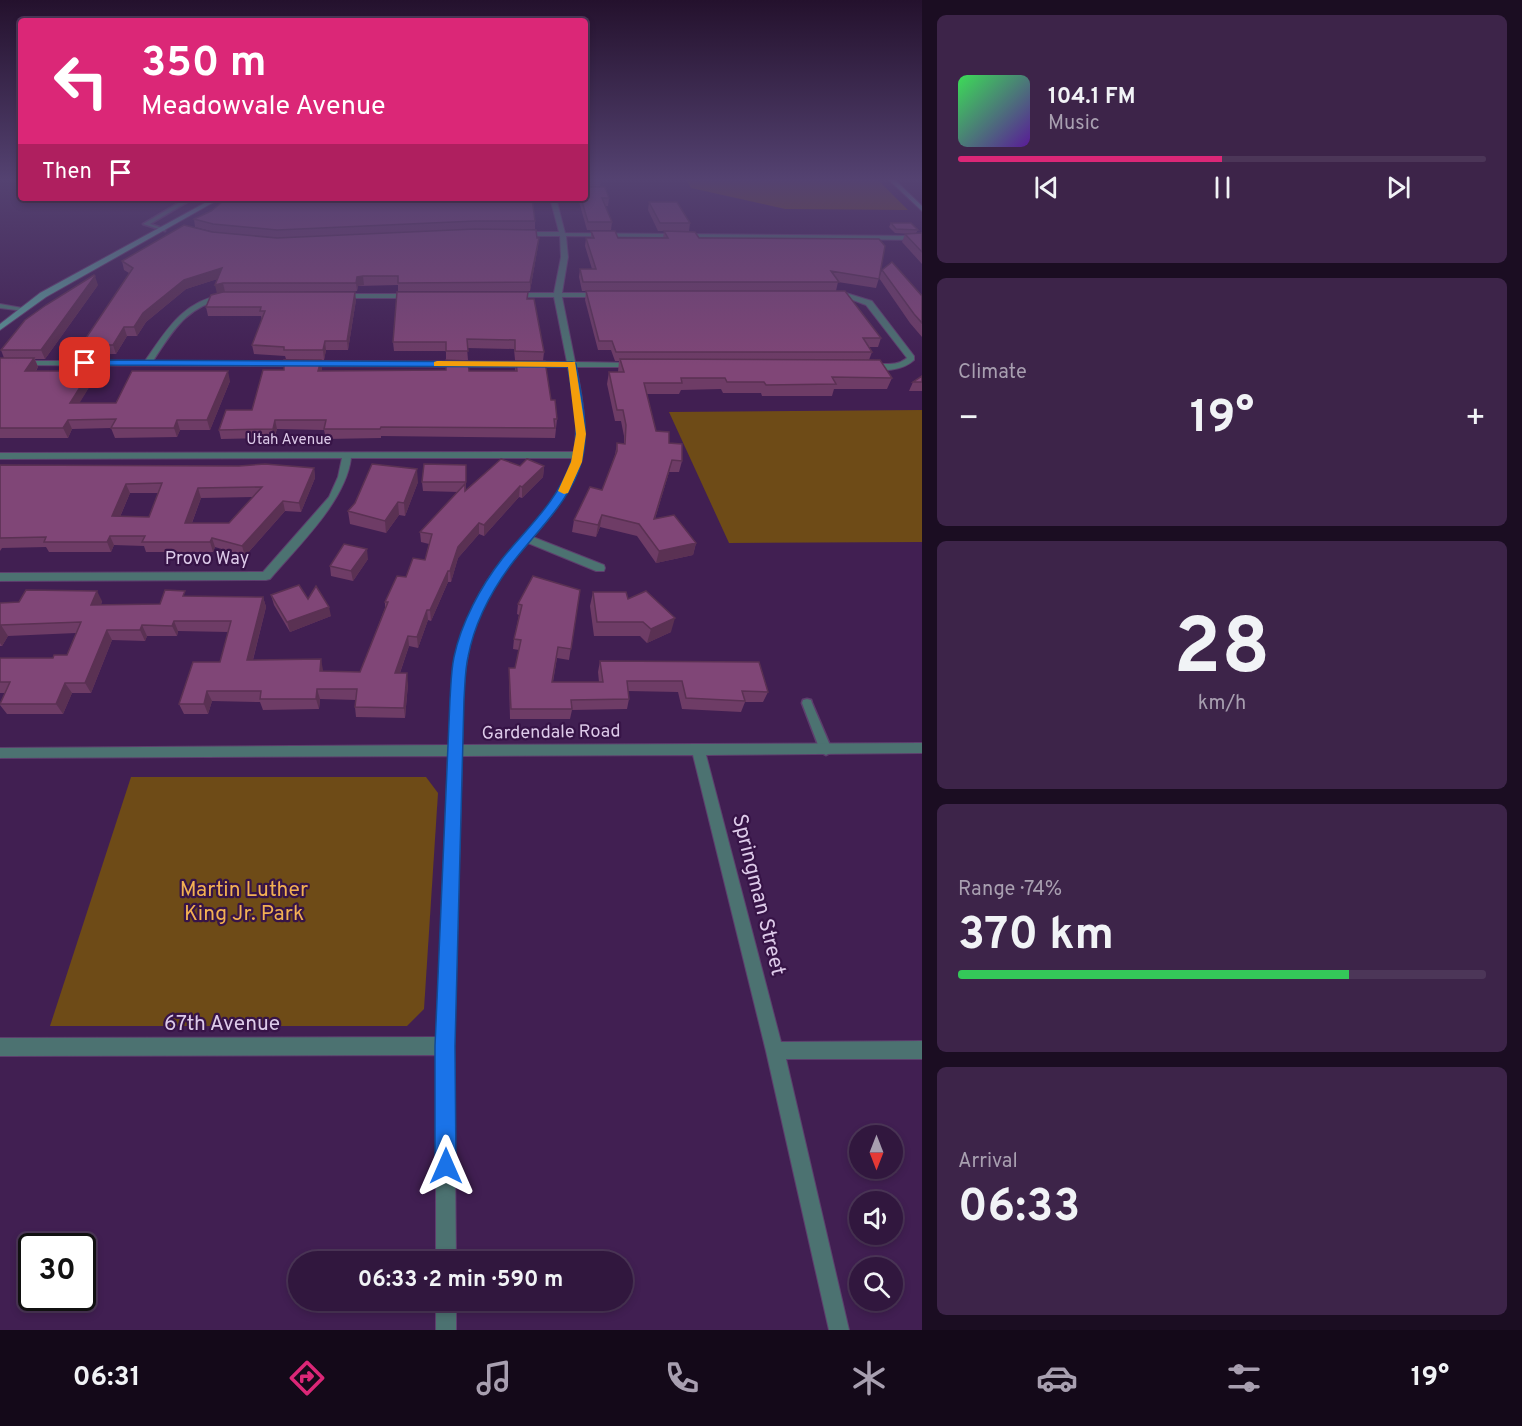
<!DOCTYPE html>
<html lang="en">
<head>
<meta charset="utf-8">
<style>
	:root { --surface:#31173e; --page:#3d2449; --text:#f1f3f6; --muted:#a89fb0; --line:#4c3658; --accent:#db2777 }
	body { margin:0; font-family:Overpass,sans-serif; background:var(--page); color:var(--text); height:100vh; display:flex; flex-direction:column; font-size:22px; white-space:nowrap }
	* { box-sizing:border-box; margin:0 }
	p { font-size:20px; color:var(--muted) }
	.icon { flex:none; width:33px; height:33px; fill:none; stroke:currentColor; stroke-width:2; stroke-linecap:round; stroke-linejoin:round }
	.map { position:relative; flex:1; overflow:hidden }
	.sheet { display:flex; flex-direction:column; gap:15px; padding:15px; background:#1b0d22; width:600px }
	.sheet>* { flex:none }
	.guide { position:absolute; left:18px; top:18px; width:570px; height:183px; border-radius:6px; box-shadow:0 3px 9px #0003,0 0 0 2px var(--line); background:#db2777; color:#fff; overflow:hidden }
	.needle { width:39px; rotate:180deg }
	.tools { position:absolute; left:849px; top:1125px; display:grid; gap:12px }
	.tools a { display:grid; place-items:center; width:54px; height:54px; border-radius:50%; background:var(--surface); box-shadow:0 3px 9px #0003,0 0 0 2px var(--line); font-size:30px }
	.speed { position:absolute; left:18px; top:1233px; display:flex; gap:12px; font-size:30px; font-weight:700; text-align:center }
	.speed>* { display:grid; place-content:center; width:78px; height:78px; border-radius:50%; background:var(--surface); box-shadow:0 3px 9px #0003,0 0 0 2px var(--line); line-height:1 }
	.speed .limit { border:3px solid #111; border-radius:9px; background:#fff; color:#111 }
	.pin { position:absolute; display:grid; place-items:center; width:51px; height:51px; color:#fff; margin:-26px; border-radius:12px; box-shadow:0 3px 9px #0006 }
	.me { position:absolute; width:66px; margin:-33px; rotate:0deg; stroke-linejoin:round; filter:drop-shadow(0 0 4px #0008) }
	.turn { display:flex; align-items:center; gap:21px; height:126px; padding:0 24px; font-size:27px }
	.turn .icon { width:78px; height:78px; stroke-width:2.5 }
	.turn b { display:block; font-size:42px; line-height:51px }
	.then { display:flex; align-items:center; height:57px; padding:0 24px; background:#0003; gap:12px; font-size:22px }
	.big { font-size:45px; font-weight:700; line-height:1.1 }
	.sheet .card { flex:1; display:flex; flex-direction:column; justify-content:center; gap:9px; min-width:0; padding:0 21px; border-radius:9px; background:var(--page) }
	.sheet .dial { align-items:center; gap:0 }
	.dial b { font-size:78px; line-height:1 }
	.song { display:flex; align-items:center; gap:18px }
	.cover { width:72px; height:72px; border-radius:9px; background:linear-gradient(135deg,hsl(130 70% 55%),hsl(270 70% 35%)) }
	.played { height:6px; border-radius:3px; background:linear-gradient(90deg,var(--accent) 50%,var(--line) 50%) }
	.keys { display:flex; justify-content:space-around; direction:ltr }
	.heat { display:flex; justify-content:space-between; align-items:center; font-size:33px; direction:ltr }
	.charge { height:9px; border-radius:4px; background:linear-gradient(90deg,#34c759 74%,var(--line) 0) }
	.trip { position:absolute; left:288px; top:1251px; width:345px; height:60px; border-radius:30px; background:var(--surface); box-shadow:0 3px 9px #0003,0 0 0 2px var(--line); font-weight:700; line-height:60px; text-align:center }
	.menu { display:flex; height:96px; justify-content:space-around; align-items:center; background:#140919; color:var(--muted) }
	.menu .icon { width:42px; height:42px }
	.menu .selected { color:var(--accent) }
	.menu b { font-size:27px; color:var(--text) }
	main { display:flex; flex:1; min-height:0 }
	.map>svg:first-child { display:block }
</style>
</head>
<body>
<main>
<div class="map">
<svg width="922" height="1330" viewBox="0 0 922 1330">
	<rect width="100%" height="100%" fill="#411f52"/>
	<g fill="#6e4b17">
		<path d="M687,180H878L908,210L785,209L691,188Z"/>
		<path d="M922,410V542L729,543L669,412Z"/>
		<path d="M131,777H426L438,793L424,1009L407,1026H50Z"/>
	</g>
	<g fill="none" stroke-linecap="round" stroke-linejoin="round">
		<g stroke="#5d3e6d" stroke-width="3">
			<g id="lane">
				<path d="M187,198H194L150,224L165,229V231L143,224Z"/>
				<path d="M807,699L811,700L812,703L832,750L830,753L826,755L822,753L820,750L802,703L803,700Z"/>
			</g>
		</g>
		<g stroke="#5d3e6d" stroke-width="2">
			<g id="street">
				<path d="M550,198H556L565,233L922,236V240L566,236L568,257L562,293H602L606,295L602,297H562L575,362L635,363L639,365L635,367H576C593,444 586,478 533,537L604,565L605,568L604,571H596L528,543C497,577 472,619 466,666C462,692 463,719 462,745L922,743V753L706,755L781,1042L922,1041V1059H786L849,1330H829L766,1051L693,755L462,756L454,1046L456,1262H436V1055L0,1056V1038L437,1037L448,756L0,758V748L449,745C452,671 454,620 503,559C528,527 564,500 573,458H351C346,501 298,546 270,579L266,580L0,581V573L263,572L329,497L338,477L342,458L0,459V453L574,452C579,423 574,396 568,367L0,365V361H145C168,328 182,302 224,294L228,296L227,298C187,306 174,329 153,361L567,362L554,297H511L507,295L511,293H554L561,257L560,236H521L518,234L521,232H559Z"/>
				<path d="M832,293H846L872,301L914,356V360C901,372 882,371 865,369L864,367C877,359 892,370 907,358L866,305L845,297H832Z"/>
				<path d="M337,294H413L417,296L413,298H340L336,296Z"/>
				<path d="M0,304L28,309L24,311L0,308Z"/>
				<rect x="436" y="1300" width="20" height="30"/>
			</g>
		</g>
		<g stroke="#5d3e6d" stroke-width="2">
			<g id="secondary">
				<path d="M889,180H895L922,206V211Z"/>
				<path d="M214,198H221L46,297L0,330V324L40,293Z"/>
			</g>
		</g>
		<use href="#lane" fill="#4c7271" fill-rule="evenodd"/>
		<use href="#street" fill="#4c7271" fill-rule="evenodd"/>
		<use href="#secondary" fill="#589694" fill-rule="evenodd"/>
	</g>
	<g fill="#6e3c66" fill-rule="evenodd">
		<path d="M585,180H601L600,186H585Z"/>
		<path d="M586,187L609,198L608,206H605L612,222L611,230H587L578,198H585Z"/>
		<path d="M649,202L690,223L689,231H658L648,210Z"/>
		<path d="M194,219L535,221V229L278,238L214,232L195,227Z"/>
		<path d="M891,223L918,230L916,233H922V264L902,242L905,234H911L895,233L889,227Z"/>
		<path d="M591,231L618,238H663L664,231L879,278L882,270L922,296V337L910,323L879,278L876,288L838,282L836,291L881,338L878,347H869L872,352L869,360L892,378L887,389H834L832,396H762L761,393H723L721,389L681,390L679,394H647L656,431L669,443L682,461L679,472H669L655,519L696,543L693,555L656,563L637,536L600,527L596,537L572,532L574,520L602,490L615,455L617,443L624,444V436L621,421H615L607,384L609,372H618L619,361H615L611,350H598L585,300L586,291H801H582L579,277L580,269H592L585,246L586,238H591Z"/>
		<path d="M212,232L277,238H537L538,246L530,291H398V285L358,286L357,291L284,292L356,300L348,350H326L324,360L286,359L285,356L254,354L252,345L262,320L261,316H208L206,307L217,293V279L186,289L146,322L137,336H127L116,354H109L107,359H98L101,368L79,403H116L230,381L210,430H180L177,437L115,438L111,428L72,429L68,438H0V358H4L1,350L98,285L45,359H35L38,367L36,371H64L81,359L78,350L129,273L124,270L122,261Z"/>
		<path d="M528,299L544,352L543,361L515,360L514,349L467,348L468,360H446V351H394L393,342Z"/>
		<path d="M321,360L322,371H515L516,361L551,400L557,419L555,438L381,436V438L326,439L324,430L277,429L274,438L221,439L219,430L252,410L284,370Z"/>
		<path d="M922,376V391H909L913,382Z"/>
		<path d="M0,465L314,468L315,478L301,512L285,511L245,556L215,547L213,552H146L144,546L114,545L111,552H49L46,547L2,548L0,551ZM130,493H158L149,517H120ZM253,497L229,523H192L201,498Z"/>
		<path d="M466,465V490L520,466H544L543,477L522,498L519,497L484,536L479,534L458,558L451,582H448L431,621L428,620L418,648L409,646L400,673L408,684L405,718L356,717L355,707L356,700L320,699L319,709L263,710L260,702L212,701L208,714H184L179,704L220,662L228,632L178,631L177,636H147L145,641L112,640L91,693H72L63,714H7L0,705V703L5,693H0V658H53L67,655L76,633L8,636L2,646H0V603L102,601L101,605L160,604L186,596L263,597L266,607L253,660L323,670V672H360L385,608V602L406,577L425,560L429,544L421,542L420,532L458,492L423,491L422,482Z"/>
		<path d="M418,482L405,516L399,515L386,533L350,524L348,511Z"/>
		<path d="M368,559L353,581L331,576L330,566Z"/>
		<path d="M580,590L569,660L557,658L553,682H599L598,672L600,661L768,692L763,702H745L741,712L682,709L678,692L628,691L629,699L627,709L572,710L570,719H510L509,678V668H515L519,650L513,649L514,639L519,615L517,614L518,604Z"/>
		<path d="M593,592L628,599L671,632L647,643L640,636H594L590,606Z"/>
		<path d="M271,595L308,599L331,616L290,632L274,605Z"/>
	</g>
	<g fill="#5a3153">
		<path d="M539,238L538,246L530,291V282Z"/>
		<path d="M222,268L224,277L186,289L146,322L137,336L134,327L143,313L184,280Z"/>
		<path d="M95,276L98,285L45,359L41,350Z"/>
		<path d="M363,276L364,285L358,286L357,291L356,283L357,277Z"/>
		<path d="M223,283L225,292L217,294L215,285Z"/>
		<path d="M355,292L356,300L348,350L347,341Z"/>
		<path d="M124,327L127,336L116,354L113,345Z"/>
		<path d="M325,341L326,350L324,360L323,350Z"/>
		<path d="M106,345L109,354L107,359L103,350Z"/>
		<path d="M34,358L38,367L29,380L25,371Z"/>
		<path d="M98,359L101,368L74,412L70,403Z"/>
		<path d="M321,360L322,369L320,381L318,371Z"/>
		<path d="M228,371L230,381L210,430L207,420Z"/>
		<path d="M68,420L72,429L68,438L63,428Z"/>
		<path d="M177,420L180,430L177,437L174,428Z"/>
		<path d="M275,420L277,429L274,438L273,429Z"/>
		<path d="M672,460L669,472L651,531L654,519Z"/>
		<path d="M544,466L543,477L522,498V487Z"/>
		<path d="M314,468L315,478L301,512L299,503Z"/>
		<path d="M417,469L418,482L405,516L404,503Z"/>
		<path d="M126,484L130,493L116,526L112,516Z"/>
		<path d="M520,486L519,497L484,536V525Z"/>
		<path d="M198,488L201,498L188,533L185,523Z"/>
		<path d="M283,501L285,511L245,556L242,546Z"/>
		<path d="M398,502L399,515L386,533L385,521Z"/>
		<path d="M602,515L600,527L596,537L598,525Z"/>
		<path d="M479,523V534L458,558L451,582L450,571L458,547Z"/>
		<path d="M110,536L114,545L111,552L107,542Z"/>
		<path d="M212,538L215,547L213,552L210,542Z"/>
		<path d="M696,543L693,555L656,563L659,551Z"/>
		<path d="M367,549L368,559L353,581L351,571Z"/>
		<path d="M448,571V582L431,621L430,610Z"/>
		<path d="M97,591L102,601L96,616L91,605Z"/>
		<path d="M263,597L266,607L250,671L247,660Z"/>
		<path d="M329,607L331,616L290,632L287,622Z"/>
		<path d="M427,610L428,620L418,648L417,637Z"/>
		<path d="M675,618L671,632L647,643L651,629Z"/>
		<path d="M174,621L178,631L177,636L172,626Z"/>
		<path d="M1,625L8,636L2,646L0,643V627Z"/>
		<path d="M142,625L147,636L145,641L140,630Z"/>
		<path d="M107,630L112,640L91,693L85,683Z"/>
		<path d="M408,636L409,646L396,684L395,673Z"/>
		<path d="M321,659L323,670L322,682L320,671Z"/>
		<path d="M407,673L408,684L405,718L404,708Z"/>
		<path d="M65,683L72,693L63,714L56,704Z"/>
		<path d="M317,689L320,699L319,709L316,699Z"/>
		<path d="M207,691L212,701L208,714L204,704Z"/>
	</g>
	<g fill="#804677" stroke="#5a3153" stroke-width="1.5" fill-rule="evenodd">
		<path d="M585,186L586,187H605L609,198H602L612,222H588L581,198H585Z"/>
		<path d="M227,198H532L535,221H475L277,230L213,224L194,219L211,211Z"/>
		<path d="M649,202H677L690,223H660Z"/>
		<path d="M891,223H911L918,230L896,229Z"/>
		<path d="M184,225L212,232L277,238L475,229L536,230L537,238H539L530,282L398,283V276H363L357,277L356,283H223L215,285L222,268L184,280L143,313L134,327H124L113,345H106L103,350H78L133,268L122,261Z"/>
		<path d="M591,231H615L618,238H668L664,231L695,232L699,238H706L879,239L885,246L879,279L831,271L839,282H583L580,269H596L586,238H594Z"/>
		<path d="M922,233V252L905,234Z"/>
		<path d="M892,262L922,296V323L914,314L882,270Z"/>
		<path d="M94,275L95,276L41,350H1L25,320L46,305Z"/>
		<path d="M586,291H845L881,338H863L872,352H616L612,341H599Z"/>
		<path d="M223,292H355L347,341H325L323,350H284V347L252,345L265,311H260L261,307H206L211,295Z"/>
		<path d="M397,292H528L527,299H534L544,352L515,351V340L467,339L468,351H446V342H393Z"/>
		<path d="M0,358H34L25,371H64L72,358L98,359L70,403H116L132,371H228L207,420H177L174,428H111L116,419L68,420L63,428H0Z"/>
		<path d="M620,359L880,360L892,378L832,377L836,384L766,385L764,382H727L725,378H681L682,383H644L656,431L669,432V443L682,444V461L672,460L654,519L674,515L696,543L659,551L639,524L602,515L598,525L574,520L590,487L602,490L617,451V443L625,444L626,425L623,410H617L609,372H624Z"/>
		<path d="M284,360H321L318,371L446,370V360L468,361L469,371H517L516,361H545L551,400H555L557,419H554L555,428L381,427L380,429H324L326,420H275L273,429L219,430L226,410H252L263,370H284Z"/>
		<path d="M922,376V382H913Z"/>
		<path d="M501,459L520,466L527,459L544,466L522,487L520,486L484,525L479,523L458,547L450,571H448L430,610H427L417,637L408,636L395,673H407L404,708L355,707L357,689H317L316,699H260L261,691H207L204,704H179L193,662H220L231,621H174L172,626L142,625L140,630H107L85,683H65L56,704H0L10,682H0V658H53L54,655H67L81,622L1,625L0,627V603L19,602L26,590L97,591L91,605L160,604L165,590L185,591L183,596L263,597L247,660L321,659L320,671L360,672L388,602H385L397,576L406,577L413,558L425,560L432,534L420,532L465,484V491Z"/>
		<path d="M265,464L314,468L299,503L283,501L242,546L212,538L210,542H142L145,536H110L107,542H44L46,537L0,538V465L239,466ZM162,483L149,517L112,516L126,484ZM262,487L229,523H185L198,488Z"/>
		<path d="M372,464L417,469L404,503L398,502L385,521L348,511L355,503Z"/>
		<path d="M424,464L466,465V482H422Z"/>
		<path d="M344,544L367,549L351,571L330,566Z"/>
		<path d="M533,576L580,590L571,649L558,647L552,682H603L600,661L759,662L768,692L742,691L745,701L686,698L682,681H627L629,699L571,700L572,709H511L509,668H515L521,640L514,639L522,605L518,604Z"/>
		<path d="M299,585L308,599L316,586L329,607L287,622L271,595Z"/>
		<path d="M646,591L675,618L651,629L643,622H597L593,592H626L628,599Z"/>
	</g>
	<linearGradient id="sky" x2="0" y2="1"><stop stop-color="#24112d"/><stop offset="0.49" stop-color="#544271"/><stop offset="1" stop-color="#544271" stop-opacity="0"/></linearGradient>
	<rect width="922" height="366" fill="url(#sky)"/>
	<path fill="#1a73e8" stroke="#114b97" stroke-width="1.5" d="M85,360L572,362L576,364C581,396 590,429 582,460C571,502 535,532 510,566C491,592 474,625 468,657C465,670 465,685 464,699L455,1046L456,1166L453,1173L446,1176L438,1173L435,1166V1046L450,699C451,685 451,671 454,657C461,623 481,586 502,559C527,528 558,501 571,462C582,432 572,398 568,367L82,365V361Z"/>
	<path fill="#f59e0b" d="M437,361L575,362L586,434L582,462L568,493L564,494L558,491L571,462L576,434L568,367L434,366V362Z"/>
	<g text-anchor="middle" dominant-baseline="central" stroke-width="4.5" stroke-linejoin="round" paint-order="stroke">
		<g font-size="15" fill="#ddcae9" stroke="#371447">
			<text x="289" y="440">Utah Avenue</text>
		</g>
		<g font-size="18" fill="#ddcae9" stroke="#371447">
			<text x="207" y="559">Provo Way</text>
			<text transform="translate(551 733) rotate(-1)">Gardendale Road</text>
		</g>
		<g font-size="21" fill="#f2b053" stroke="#371447">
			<text x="244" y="890">Martin Luther<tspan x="244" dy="24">King Jr. Park</tspan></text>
		</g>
		<g font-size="21" fill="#ddcae9" stroke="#371447">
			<text transform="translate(758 895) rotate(76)">Springman Street</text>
			<text x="222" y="1024">67th Avenue</text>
		</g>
	</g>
</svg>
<div class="tools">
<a><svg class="needle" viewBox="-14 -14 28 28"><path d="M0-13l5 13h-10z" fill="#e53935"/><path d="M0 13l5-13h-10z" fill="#a89fb0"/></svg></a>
<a><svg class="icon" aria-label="sound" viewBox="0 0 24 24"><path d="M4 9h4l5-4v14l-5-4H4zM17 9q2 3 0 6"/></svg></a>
<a><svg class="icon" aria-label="search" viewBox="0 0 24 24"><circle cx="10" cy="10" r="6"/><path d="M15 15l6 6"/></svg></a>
</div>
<div class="speed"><div class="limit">30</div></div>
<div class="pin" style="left:85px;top:363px;background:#d93025"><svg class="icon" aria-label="arrive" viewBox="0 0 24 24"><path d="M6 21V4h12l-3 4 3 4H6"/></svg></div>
<svg class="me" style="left:446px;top:1166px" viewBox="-20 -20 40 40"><path d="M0-17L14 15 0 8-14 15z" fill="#1a73e8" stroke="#fff" stroke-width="4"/></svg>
<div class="trip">06:33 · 2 min · 590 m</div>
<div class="guide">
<div class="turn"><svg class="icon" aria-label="left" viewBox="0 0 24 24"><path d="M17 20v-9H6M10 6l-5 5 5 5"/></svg><div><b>350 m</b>Meadowvale Avenue</div></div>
<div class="then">Then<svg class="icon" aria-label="arrive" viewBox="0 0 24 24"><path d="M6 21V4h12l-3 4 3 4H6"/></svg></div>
</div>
</div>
<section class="sheet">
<div class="card">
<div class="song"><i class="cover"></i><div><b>104.1 FM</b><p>Music</p></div></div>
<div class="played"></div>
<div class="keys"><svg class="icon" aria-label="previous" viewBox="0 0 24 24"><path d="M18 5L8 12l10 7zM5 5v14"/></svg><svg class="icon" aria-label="pause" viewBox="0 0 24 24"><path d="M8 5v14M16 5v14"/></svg><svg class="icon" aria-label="next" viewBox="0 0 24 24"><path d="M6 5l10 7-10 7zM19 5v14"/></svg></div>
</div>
<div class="card"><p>Climate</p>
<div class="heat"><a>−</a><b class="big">19°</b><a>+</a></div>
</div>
<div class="card dial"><b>28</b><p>km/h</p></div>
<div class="card"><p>Range · 74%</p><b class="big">370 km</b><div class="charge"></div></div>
<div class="card"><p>Arrival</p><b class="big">06:33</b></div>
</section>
</main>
<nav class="menu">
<b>06:31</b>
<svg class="icon selected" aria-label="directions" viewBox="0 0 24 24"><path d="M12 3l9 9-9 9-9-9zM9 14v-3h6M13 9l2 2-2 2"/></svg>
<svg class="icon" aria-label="music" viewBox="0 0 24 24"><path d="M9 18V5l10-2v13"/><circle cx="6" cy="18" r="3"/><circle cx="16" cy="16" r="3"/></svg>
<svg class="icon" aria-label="phone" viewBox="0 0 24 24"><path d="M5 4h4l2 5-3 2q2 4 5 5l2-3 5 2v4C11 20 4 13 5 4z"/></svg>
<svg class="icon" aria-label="climate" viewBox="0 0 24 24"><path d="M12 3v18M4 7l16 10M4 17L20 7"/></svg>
<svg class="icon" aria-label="car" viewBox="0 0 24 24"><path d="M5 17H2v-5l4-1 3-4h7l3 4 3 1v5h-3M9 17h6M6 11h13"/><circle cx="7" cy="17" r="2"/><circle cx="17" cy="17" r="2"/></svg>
<svg class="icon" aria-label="filters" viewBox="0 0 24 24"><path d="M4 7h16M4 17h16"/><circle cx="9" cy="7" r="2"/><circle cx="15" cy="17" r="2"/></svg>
<b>19°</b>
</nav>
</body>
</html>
